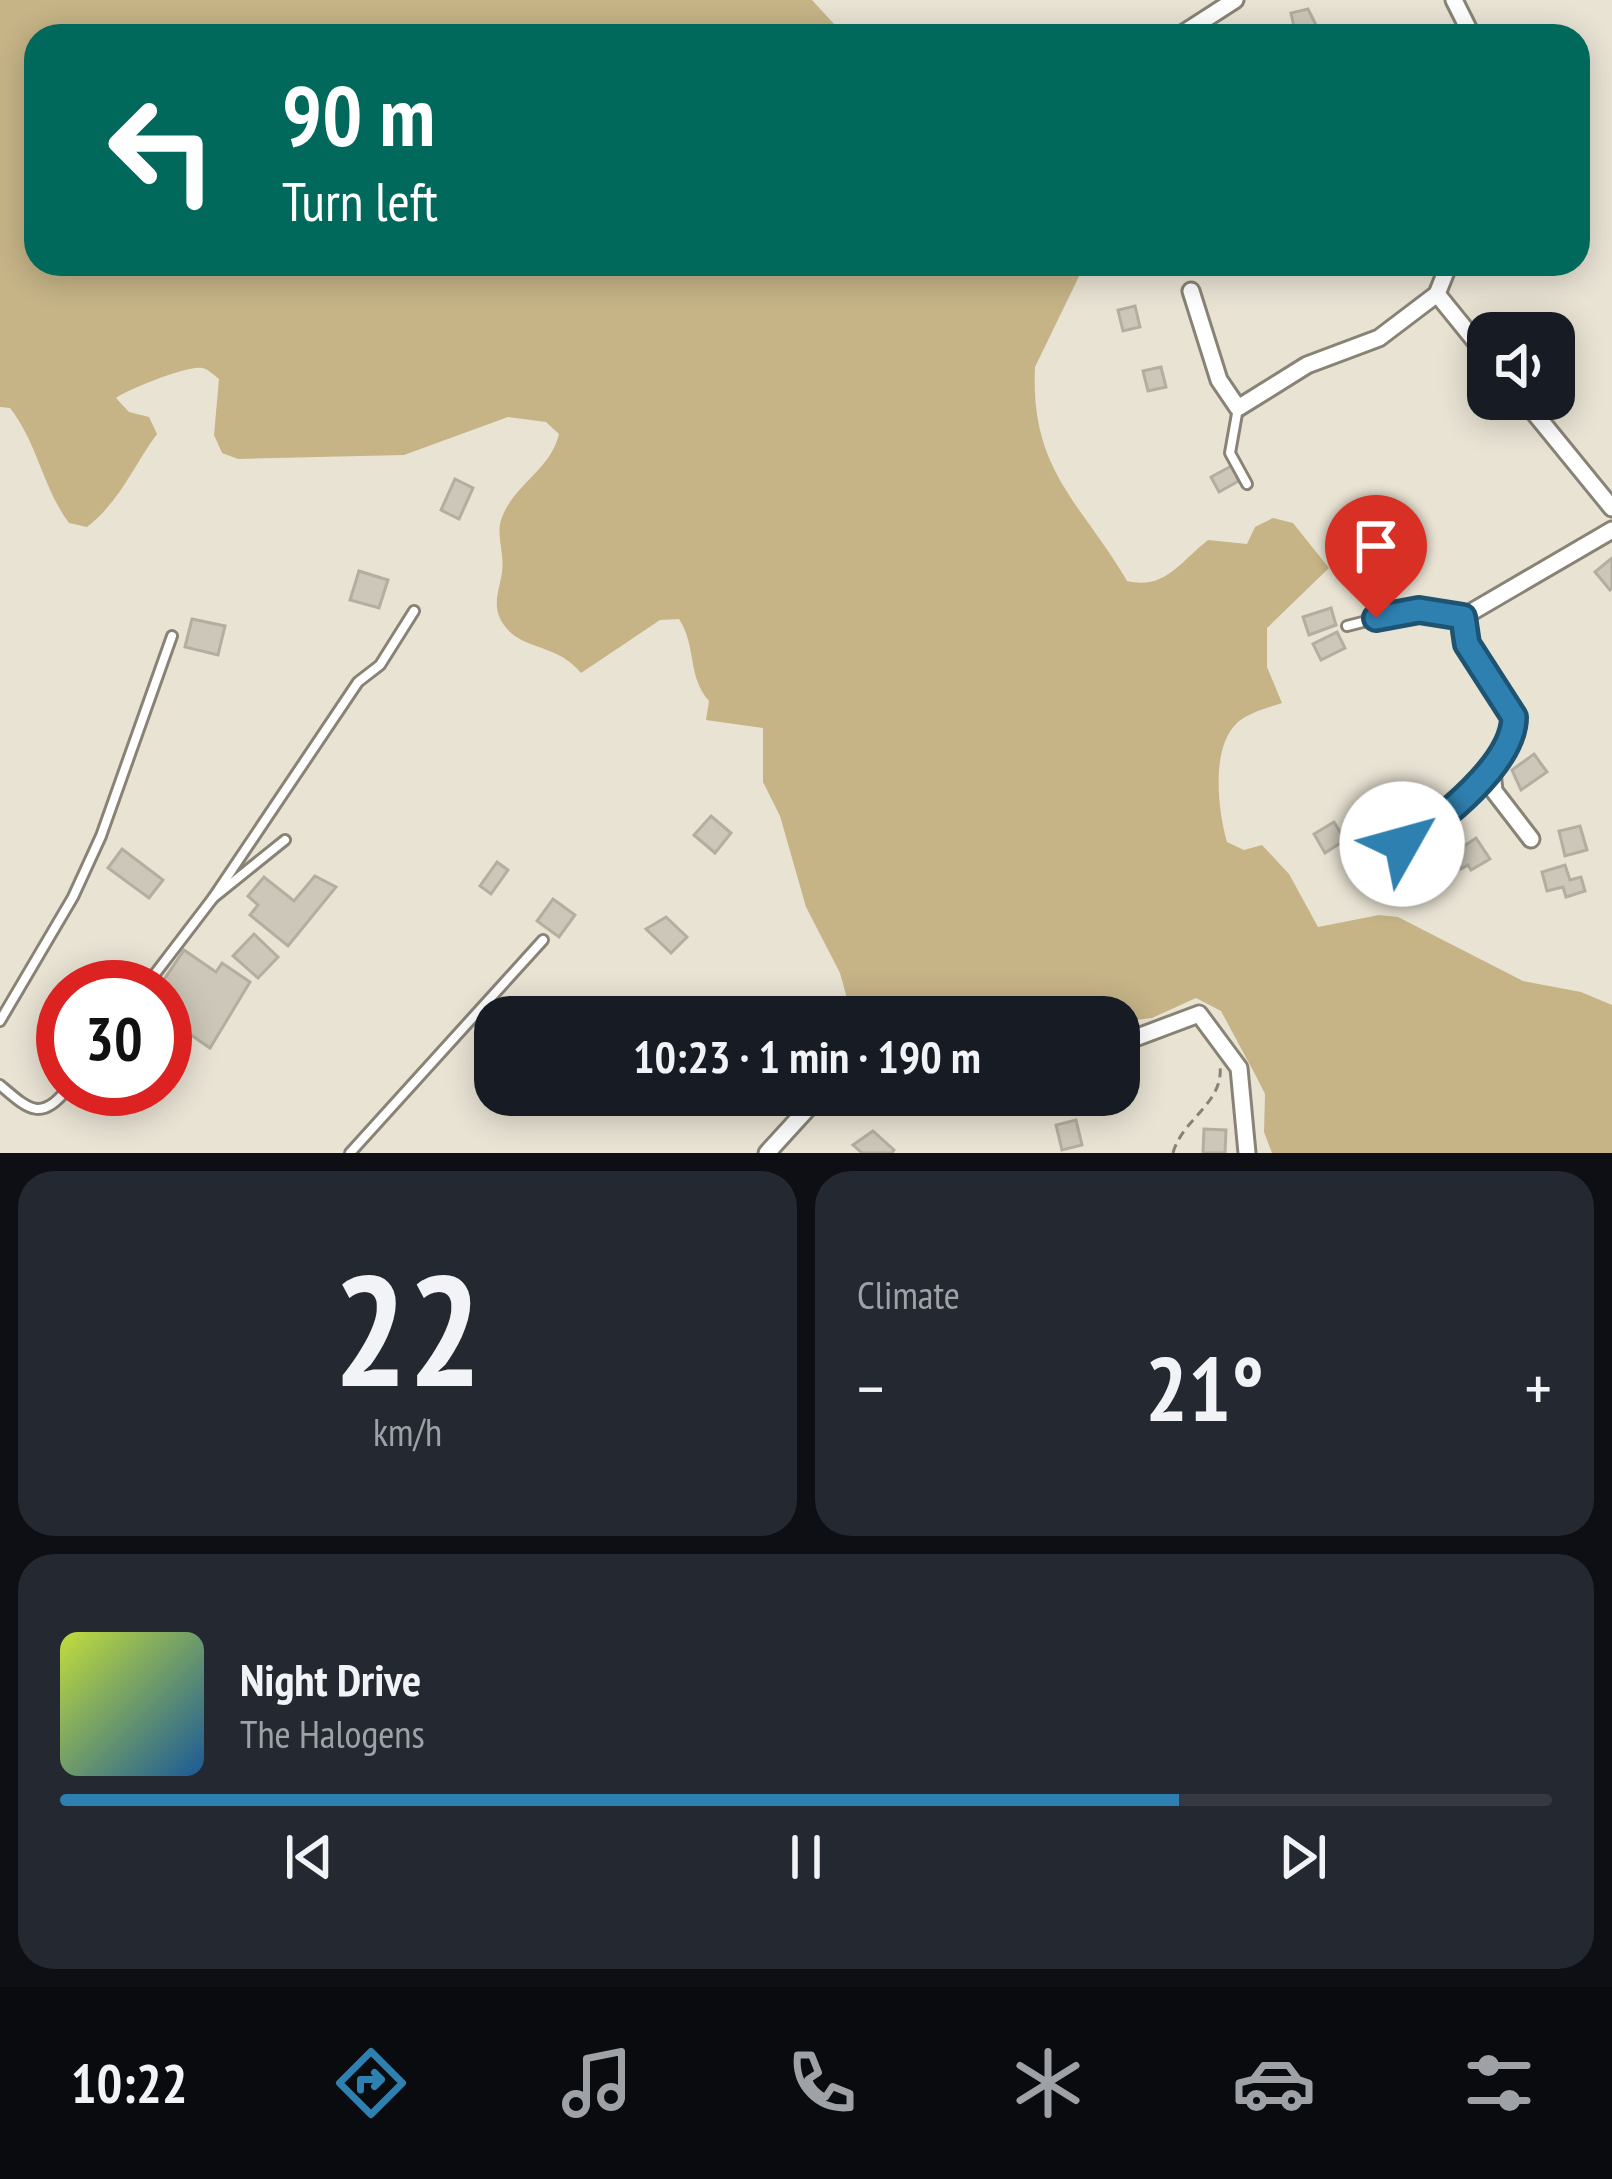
<!DOCTYPE html>
<html lang="en">
<head>
<meta charset="utf-8">
<style>
	:root { --surface:#171b24; --page:#242831; --text:#f1f3f6; --muted:#9ea1a6; --line:#363941; --accent:#2e80b0 }
	body { margin:0; font-family:"PT Sans Narrow",sans-serif; background:var(--page); color:var(--text); height:100vh; display:flex; flex-direction:column; font-size:45px; white-space:nowrap }
	* { box-sizing:border-box; margin:0 }
	p { font-size:39px; color:var(--muted) }
	.icon { flex:none; width:66px; height:66px; fill:none; stroke:currentColor; stroke-width:2; stroke-linecap:round; stroke-linejoin:round }
	.map { position:relative; height:1153px; overflow:hidden }
	.panel { display:flex; flex-direction:column; gap:18px; padding:18px; background:#0d0f14; flex:1 }
	.panel>* { flex:none }
	.banner { position:absolute; left:24px; top:24px; width:1566px; height:252px; border-radius:36px; box-shadow:0 6px 30px #0003; background:#00695c; color:#fff; overflow:hidden }
	.fabs { position:absolute; left:1467px; top:312px; display:grid; gap:24px }
	.fabs a { display:grid; place-items:center; width:108px; height:108px; border-radius:24px; background:var(--surface); box-shadow:0 6px 30px #0003; font-size:60px }
	.speed { position:absolute; left:36px; top:960px; display:flex; gap:24px; font-size:60px; font-weight:700; text-align:center }
	.speed>* { display:grid; place-content:center; width:156px; height:156px; border-radius:50%; background:var(--surface); box-shadow:0 6px 30px #0003; line-height:1 }
	.speed .limit { border:18px solid #d22; background:#fff; color:#111 }
	.pin { position:absolute; display:grid; place-items:center; width:102px; height:102px; color:#fff; margin:-123px -51px; border-radius:50% 50% 50% 0; rotate:-45deg; box-shadow:0 0 12px #0007 }
	.pin .icon { rotate:45deg }
	.me { position:absolute; width:132px; margin:-66px; rotate:52deg; stroke-linejoin:round; filter:drop-shadow(0 0 9px #0008) }
	.turn { display:flex; align-items:center; gap:42px; height:252px; padding:0 60px; font-size:54px }
	.turn .icon { width:156px; height:156px; stroke-width:2.5 }
	.turn b { display:block; font-size:84px; line-height:102px }
	.big { font-size:90px; font-weight:800; line-height:1.1 }
	.panel .card { flex:1; display:flex; flex-direction:column; justify-content:center; gap:18px; min-width:0; padding:0 42px; border-radius:36px; background:var(--page) }
	.panel .dial { align-items:center; gap:0 }
	.dial b { font-size:156px; line-height:1 }
	.song { display:flex; align-items:center; gap:36px }
	.cover { width:144px; height:144px; border-radius:18px; background:linear-gradient(135deg,hsl(70 70% 55%),hsl(210 70% 35%)) }
	.played { height:12px; border-radius:6px; background:linear-gradient(90deg,var(--accent) 75%,var(--line) 75%) }
	.keys { display:flex; justify-content:space-around; direction:ltr }
	.heat { display:flex; justify-content:space-between; align-items:center; font-size:66px; direction:ltr }
	.panel .tiles { flex:1; display:grid; gap:18px; grid-template-columns:1fr 1fr }
	.card:last-child { grid-column:span 2 }
	.trip { position:absolute; left:474px; top:996px; width:666px; height:120px; border-radius:36px; background:var(--surface); box-shadow:0 6px 30px #0003; font-weight:800; line-height:120px; text-align:center }
	.tabs { display:flex; height:192px; justify-content:space-around; align-items:center; background:#090b0e; color:var(--muted) }
	.tabs .icon { width:84px; height:84px }
	.tabs .active { color:var(--accent) }
	.tabs b { font-size:54px; color:var(--text) }
	.map>svg:first-child { display:block }
</style>
</head>
<body>
<div class="map">
<svg width="1612" height="1153" viewBox="0 0 1612 1153">
	<rect width="100%" height="100%" fill="#e9e3d4"/>
	<path fill="#c6b487" d="M0,0H812L845,36H36V264H1085L1035,367C1030,471 1081,502 1127,581C1165,590 1180,562 1208,540L1247,544L1255,527L1273,518L1293,523L1329,568L1267,628V667L1282,703C1267,708 1250,712 1238,722C1210,747 1218,810 1227,842L1244,850L1262,845L1289,874L1318,927L1379,915L1398,917L1523,981L1581,992L1612,1005V1153H1272L1264,1132L1265,1094L1257,1078L1221,1011L1196,998L1152,1018L1119,1022V1017H928L850,1009L840,973L806,907L780,816L763,782V728L706,720L709,701C687,676 697,647 679,619L660,620L581,673C557,643 522,651 504,625C491,607 499,592 502,572C505,553 495,535 502,517C515,484 551,469 559,434L546,422L508,417L404,455L238,459L222,453L214,435L219,379C214,375 208,369 202,368C189,365 128,389 116,398L129,412L149,417L157,434C132,468 121,500 87,527L69,523C43,488 37,442 10,408L0,407Z"/>
	<g fill="#ccc7b8" stroke="#b4aea0" stroke-width="3">
		<path d="M1308,9L1319,31L1296,36L1291,13Z"/>
		<path d="M1135,306L1140,327L1123,331L1118,310Z"/>
		<path d="M1161,367L1166,387L1148,391L1143,371Z"/>
		<path d="M1235,464L1244,478L1219,492L1211,477Z"/>
		<path d="M455,479L473,488L459,519L441,510Z"/>
		<path d="M1612,558V588L1610,590L1595,572Z"/>
		<path d="M1377,563L1387,578L1374,587L1364,571Z"/>
		<path d="M359,571L388,580L379,608L350,600Z"/>
		<path d="M1331,608L1336,625L1309,635L1303,617Z"/>
		<path d="M192,619L225,626L218,655L185,647Z"/>
		<path d="M1337,632L1345,648L1321,660L1313,644Z"/>
		<path d="M1534,754L1547,772L1521,790L1512,770Z"/>
		<path d="M711,816L731,833L715,853L694,835Z"/>
		<path d="M1334,822L1345,840L1325,853L1314,834Z"/>
		<path d="M1580,826L1587,850L1565,856L1559,831Z"/>
		<path d="M1476,838L1490,859L1471,870L1468,865L1461,869L1452,854Z"/>
		<path d="M122,849L163,880L149,898L108,868Z"/>
		<path d="M1361,852L1374,871L1362,879L1349,861Z"/>
		<path d="M497,862L508,870L491,894L480,886Z"/>
		<path d="M1565,865L1570,880L1581,877L1585,891L1566,897L1563,887L1547,891L1542,872Z"/>
		<path d="M315,876L336,887L288,946L250,915L258,905L248,896L264,877L294,901Z"/>
		<path d="M553,899L575,915L559,937L537,921Z"/>
		<path d="M666,917L687,937L671,953L646,929Z"/>
		<path d="M254,934L278,957L258,978L233,956Z"/>
		<path d="M184,950L216,972L222,963L250,982L210,1048L165,1017V987H159Z"/>
		<path d="M1076,1120L1082,1145L1062,1150L1056,1125Z"/>
		<path d="M1204,1129L1226,1130L1225,1153H1203Z"/>
		<path d="M873,1131L894,1150L892,1153H862L853,1145Z"/>
	</g>
	<g fill="none" stroke-linecap="round" stroke-linejoin="round">
		<g stroke="#888375" stroke-width="14">
			<g id="lane">
				<path d="M1238,408L1230,453L1247,484"/>
				<path d="M1347,626L1406,611L1463,617"/>
				<path d="M213,898L358,682L380,665L414,611"/>
				<path d="M145,987L213,898L285,840"/>
				<path d="M0,1021L73,897L101,836L172,636"/>
				<path d="M0,1085C27,1108 41,1123 67,1089"/>
				<path d="M350,1153L543,940"/>
			</g>
		</g>
		<g stroke="#888375" stroke-width="21">
			<g id="street">
				<path d="M1454,0L1472,36"/>
				<path d="M1179,36L1235,0"/>
				<path d="M1191,291L1219,380L1238,408L1307,365L1379,338L1437,294L1449,264"/>
				<path d="M1437,294L1488,357"/>
				<path d="M1523,399L1612,508"/>
				<path d="M1492,771L1494,791L1531,839"/>
				<path d="M1351,840L1402,844C1440,823 1515,762 1514,717L1467,644L1463,617L1612,530"/>
				<path d="M1119,1044L1199,1014L1239,1068L1247,1153"/>
				<path d="M905,1095L926,1101L938,1095"/>
				<path d="M767,1153L820,1095"/>
			</g>
		</g>
		<path stroke="#868278" stroke-width="3" stroke-dasharray="9 6" stroke-linecap="butt" d="M1173,1153C1182,1119 1224,1103 1220,1066"/>
		<use href="#lane" stroke="#fff" stroke-width="8"/>
		<use href="#street" stroke="#fff" stroke-width="15"/>
	</g>
	<g fill="none" stroke-linecap="round" stroke-linejoin="round">
		<g stroke="#1e5372" stroke-width="30">
			<path id="route" d="M1376,618L1419,610L1463,617L1467,644L1514,717C1514,763 1440,823 1402,844"/>
		</g>
		<use href="#route" stroke="#2e80b0" stroke-width="21"/>
	</g>
</svg>
<div class="fabs">
<a><svg class="icon" aria-label="sound" viewBox="0 0 24 24"><path d="M4 9h4l5-4v14l-5-4H4zM17 9q2 3 0 6"/></svg></a>
</div>
<div class="speed"><div class="limit">30</div></div>
<div class="pin" style="left:1376px;top:618px;background:#d93025"><svg class="icon" aria-label="arrive" viewBox="0 0 24 24"><path d="M6 21V4h12l-3 4 3 4H6"/></svg></div>
<svg class="me" style="left:1402px;top:844px" viewBox="-20 -20 40 40"><circle r="19" fill="#fff"/><path d="M0-13L10 11 0 6-10 11z" fill="#2e80b0"/></svg>
<div class="trip">10:23 · 1 min · 190 m</div>
<div class="banner">
<div class="turn"><svg class="icon" aria-label="left" viewBox="0 0 24 24"><path d="M17 20v-9H6M10 6l-5 5 5 5"/></svg><div><b>90 m</b>Turn left</div></div>
</div>
</div>
<section class="panel">
<div class="tiles">
<div class="card dial"><b>22</b><p>km/h</p></div>
<div class="card"><p>Climate</p>
<div class="heat"><a>−</a><b class="big">21°</b><a>+</a></div>
</div>
<div class="card">
<div class="song"><i class="cover"></i><div><b>Night Drive</b><p>The Halogens</p></div></div>
<div class="played"></div>
<div class="keys"><svg class="icon" aria-label="previous" viewBox="0 0 24 24"><path d="M18 5L8 12l10 7zM5 5v14"/></svg><svg class="icon" aria-label="pause" viewBox="0 0 24 24"><path d="M8 5v14M16 5v14"/></svg><svg class="icon" aria-label="next" viewBox="0 0 24 24"><path d="M6 5l10 7-10 7zM19 5v14"/></svg></div>
</div>
</div>
</section>
<nav class="tabs">
<b>10:22</b>
<svg class="icon active" aria-label="directions" viewBox="0 0 24 24"><path d="M12 3l9 9-9 9-9-9zM9 14v-3h6M13 9l2 2-2 2"/></svg>
<svg class="icon" aria-label="music" viewBox="0 0 24 24"><path d="M9 18V5l10-2v13"/><circle cx="6" cy="18" r="3"/><circle cx="16" cy="16" r="3"/></svg>
<svg class="icon" aria-label="phone" viewBox="0 0 24 24"><path d="M5 4h4l2 5-3 2q2 4 5 5l2-3 5 2v4C11 20 4 13 5 4z"/></svg>
<svg class="icon" aria-label="climate" viewBox="0 0 24 24"><path d="M12 3v18M4 7l16 10M4 17L20 7"/></svg>
<svg class="icon" aria-label="car" viewBox="0 0 24 24"><path d="M5 17H2v-5l4-1 3-4h7l3 4 3 1v5h-3M9 17h6M6 11h13"/><circle cx="7" cy="17" r="2"/><circle cx="17" cy="17" r="2"/></svg>
<svg class="icon" aria-label="filters" viewBox="0 0 24 24"><path d="M4 7h16M4 17h16"/><circle cx="9" cy="7" r="2"/><circle cx="15" cy="17" r="2"/></svg>
</nav>
</body>
</html>
